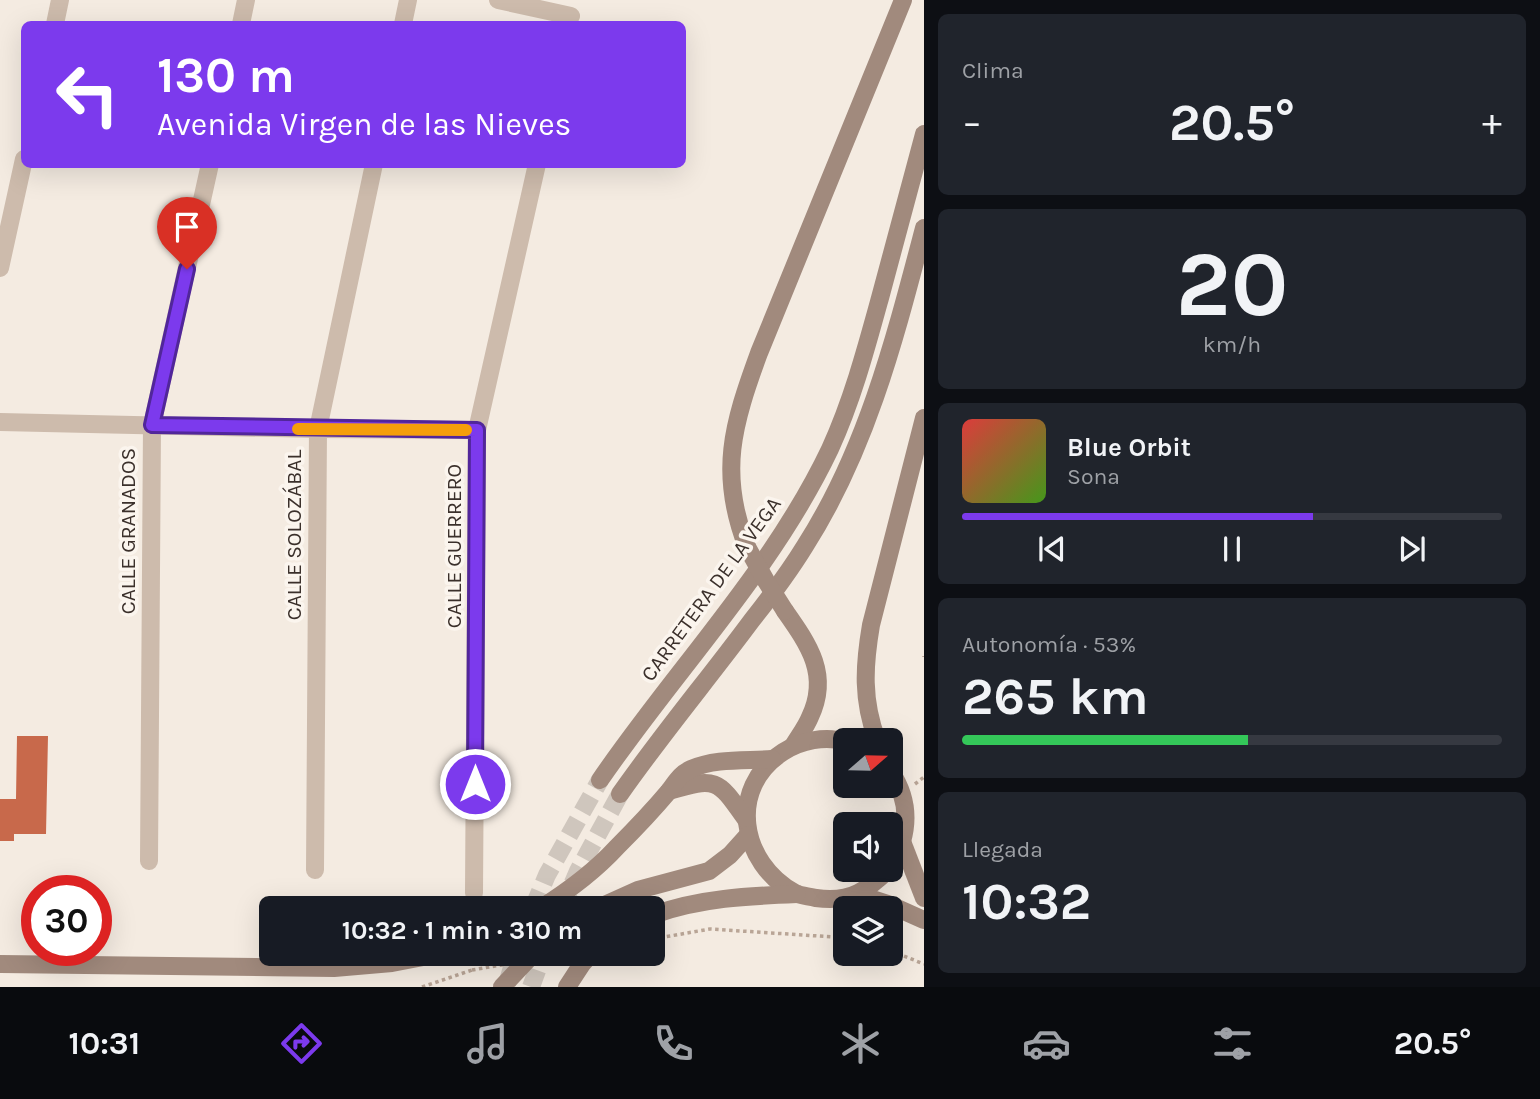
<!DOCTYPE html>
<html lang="es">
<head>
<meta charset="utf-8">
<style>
	:root { --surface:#171b24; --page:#20242c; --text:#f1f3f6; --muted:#9ea1a6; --line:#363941; --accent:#7c3aed }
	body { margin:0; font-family:Karla,sans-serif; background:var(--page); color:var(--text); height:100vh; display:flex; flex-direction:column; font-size:26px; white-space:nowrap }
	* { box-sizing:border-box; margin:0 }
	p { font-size:23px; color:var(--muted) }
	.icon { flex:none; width:38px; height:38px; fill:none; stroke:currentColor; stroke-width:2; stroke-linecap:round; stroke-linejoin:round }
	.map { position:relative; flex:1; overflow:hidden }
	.sheet { display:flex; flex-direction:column; gap:14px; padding:14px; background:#0d0f14; width:616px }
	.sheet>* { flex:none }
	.guide { position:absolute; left:21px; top:21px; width:665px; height:147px; border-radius:10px; box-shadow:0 7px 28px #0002; background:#7c3aed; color:#fff; overflow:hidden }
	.needle { width:46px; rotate:70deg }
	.fabs { position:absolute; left:833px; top:728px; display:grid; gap:14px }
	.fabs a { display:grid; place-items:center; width:70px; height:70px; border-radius:10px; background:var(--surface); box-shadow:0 7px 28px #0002; font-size:35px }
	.speed { position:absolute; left:21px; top:875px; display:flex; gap:14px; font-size:35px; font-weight:700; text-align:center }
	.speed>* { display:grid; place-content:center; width:91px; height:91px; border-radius:50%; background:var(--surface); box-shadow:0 7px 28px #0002; line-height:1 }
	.speed .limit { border:10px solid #d22; background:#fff; color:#111 }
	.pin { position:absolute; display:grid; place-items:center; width:60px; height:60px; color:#fff; margin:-72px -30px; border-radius:50% 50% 50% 0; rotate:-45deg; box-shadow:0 0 7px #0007 }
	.pin .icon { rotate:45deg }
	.me { position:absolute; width:77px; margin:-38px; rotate:0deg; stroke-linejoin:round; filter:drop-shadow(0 0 5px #0008) }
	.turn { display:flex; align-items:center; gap:24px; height:147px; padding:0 21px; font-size:32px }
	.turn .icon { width:91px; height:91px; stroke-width:2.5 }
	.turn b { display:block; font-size:49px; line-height:60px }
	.big { font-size:52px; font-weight:700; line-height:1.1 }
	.sheet .widget { flex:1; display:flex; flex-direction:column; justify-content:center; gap:10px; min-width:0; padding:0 24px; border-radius:10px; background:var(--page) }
	.sheet .dial { align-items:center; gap:0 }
	.dial b { font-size:91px; line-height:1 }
	.song { display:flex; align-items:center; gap:21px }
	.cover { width:84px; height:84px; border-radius:10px; background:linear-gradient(135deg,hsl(0 70% 55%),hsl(100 70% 35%)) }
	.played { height:7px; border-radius:4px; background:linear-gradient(90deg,var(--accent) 65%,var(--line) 65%) }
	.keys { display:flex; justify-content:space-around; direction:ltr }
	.heat { display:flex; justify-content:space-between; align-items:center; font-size:38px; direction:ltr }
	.charge { height:10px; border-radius:5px; background:linear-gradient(90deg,#34c759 53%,var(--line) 0) }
	.trip { position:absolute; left:259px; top:896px; width:406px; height:70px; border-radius:10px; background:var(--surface); box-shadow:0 7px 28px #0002; font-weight:700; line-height:70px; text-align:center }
	.menu { display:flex; height:112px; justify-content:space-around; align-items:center; background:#090b0e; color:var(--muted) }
	.menu .icon { width:49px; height:49px }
	.menu .active { color:var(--accent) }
	.menu b { font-size:32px; color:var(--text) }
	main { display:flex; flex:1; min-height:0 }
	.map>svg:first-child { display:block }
</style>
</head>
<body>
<main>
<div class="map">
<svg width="924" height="987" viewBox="0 0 924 987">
	<rect width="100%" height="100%" fill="#f4ebe1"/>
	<path fill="#c8694b" d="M17,736H48L46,834H14V841H0V799H16Z"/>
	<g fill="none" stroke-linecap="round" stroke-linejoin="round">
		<g stroke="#cfc6bd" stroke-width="18" stroke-dasharray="18 9" stroke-linecap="butt">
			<path d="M533,908L547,875L600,780"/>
			<path d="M562,908L578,871L620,794"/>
			<path d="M507,984L516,954"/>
			<path d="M531,987L543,954"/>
		</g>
		<g stroke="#b9a596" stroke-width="3.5" stroke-dasharray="3.5 3.5" stroke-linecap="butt">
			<path d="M924,656V657"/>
			<path d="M915,784L924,777"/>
			<path d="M653,939L710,929L834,937L845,940"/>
			<path d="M891,951L924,964"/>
			<path d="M422,987L472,970"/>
		</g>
		<g stroke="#cdbbac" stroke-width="18">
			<path d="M498,0L571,16"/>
			<path d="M55,24L60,0"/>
			<path d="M241,24L246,0"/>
			<path d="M403,24L408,0"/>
			<path d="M0,268L24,159"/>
			<path d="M0,422L318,429L477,430"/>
			<path d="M149,861L152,425L210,164"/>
			<path d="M315,870L318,429L374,164"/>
			<path d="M474,893L477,430L537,164"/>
		</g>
		<g stroke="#a18a7d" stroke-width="18">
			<path d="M747,547C718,473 733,424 759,353L903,0"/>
			<path d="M785,611C809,645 830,675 810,717C806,727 799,736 793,746"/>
			<path d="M877,740C862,700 864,666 871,625L924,418"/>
			<path d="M845,742C826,735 800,741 783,752C727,788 740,863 795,893C801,896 809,896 816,898C830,900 846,899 858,893C870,887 879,879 888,870"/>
			<path d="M891,772C912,804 909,835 891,867"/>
			<path d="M600,780C676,669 772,571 830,449C852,401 866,349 880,298C895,244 909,189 924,134"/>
			<path d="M669,791C718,776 718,780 747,821"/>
			<path d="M620,794C662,734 709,678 752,620C771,596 789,572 805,546C867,449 895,338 924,228"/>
			<path d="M903,844L924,898"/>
			<path d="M857,894L888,904L924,920"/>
			<path d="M541,908C568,891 595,871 617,847C635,829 653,810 669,791C676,782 680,774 691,769C715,758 746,761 772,759"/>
			<path d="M598,908L638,890L709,871L730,855L748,835"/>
			<path d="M653,915C700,898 748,896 797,894"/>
			<path d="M0,964L334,968L392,963L439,954"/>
			<path d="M502,987L533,954"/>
			<path d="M567,987L582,964L591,954"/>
		</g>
		<path stroke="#b9a596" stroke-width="3.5" stroke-dasharray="3.5 3.5" stroke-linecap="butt" d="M472,970L565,954"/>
		<path stroke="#a18a7d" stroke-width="18" d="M747,547L766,581L785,611"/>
	</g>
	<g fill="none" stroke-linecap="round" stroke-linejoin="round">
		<g stroke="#51269a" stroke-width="18">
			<path id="route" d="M187,269L152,425L477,430L475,784"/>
		</g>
		<use href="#route" stroke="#7c3aed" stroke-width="12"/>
		<path stroke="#f59e0b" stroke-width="12" d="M298,429L466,430"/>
	</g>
	<g text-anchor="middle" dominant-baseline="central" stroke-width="7" stroke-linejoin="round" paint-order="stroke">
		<g font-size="21" fill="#3b302b" stroke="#fbf5ee">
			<text transform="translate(128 531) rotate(-90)">CALLE GRANADOS</text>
			<text transform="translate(294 535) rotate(-90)">CALLE SOLOZÁBAL</text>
			<text transform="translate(454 546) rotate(-90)">CALLE GUERRERO</text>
			<text transform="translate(711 589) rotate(-54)">CARRETERA DE LA VEGA</text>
		</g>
	</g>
</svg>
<div class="fabs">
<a><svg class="needle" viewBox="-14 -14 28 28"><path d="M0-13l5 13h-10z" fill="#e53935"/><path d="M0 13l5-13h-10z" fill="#9ea1a6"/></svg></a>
<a><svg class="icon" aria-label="sound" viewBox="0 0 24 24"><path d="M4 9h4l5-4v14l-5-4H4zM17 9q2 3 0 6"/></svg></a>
<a><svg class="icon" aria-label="layers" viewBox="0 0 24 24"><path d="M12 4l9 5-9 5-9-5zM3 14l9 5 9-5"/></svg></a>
</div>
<div class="speed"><div class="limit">30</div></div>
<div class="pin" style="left:187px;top:269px;background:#d93025"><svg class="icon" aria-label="arrive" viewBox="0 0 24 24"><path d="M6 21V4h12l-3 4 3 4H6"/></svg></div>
<svg class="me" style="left:475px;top:784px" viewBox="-20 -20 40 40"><circle r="17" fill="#7c3aed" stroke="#fff" stroke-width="3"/><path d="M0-11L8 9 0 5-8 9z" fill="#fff"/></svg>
<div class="trip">10:32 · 1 min · 310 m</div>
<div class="guide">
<div class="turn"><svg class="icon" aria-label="left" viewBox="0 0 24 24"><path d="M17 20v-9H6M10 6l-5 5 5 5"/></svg><div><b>130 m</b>Avenida Virgen de las Nieves</div></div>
</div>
</div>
<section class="sheet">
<div class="widget"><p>Clima</p>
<div class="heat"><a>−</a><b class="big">20.5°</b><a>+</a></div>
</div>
<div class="widget dial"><b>20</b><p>km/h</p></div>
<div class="widget">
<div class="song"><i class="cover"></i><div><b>Blue Orbit</b><p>Sona</p></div></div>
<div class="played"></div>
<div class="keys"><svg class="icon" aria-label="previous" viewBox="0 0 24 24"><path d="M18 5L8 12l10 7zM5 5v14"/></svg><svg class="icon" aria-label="pause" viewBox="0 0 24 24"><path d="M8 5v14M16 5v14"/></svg><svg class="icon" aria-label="next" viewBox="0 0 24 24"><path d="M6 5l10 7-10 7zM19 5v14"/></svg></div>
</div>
<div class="widget"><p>Autonomía · 53%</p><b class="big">265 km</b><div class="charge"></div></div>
<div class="widget"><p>Llegada</p><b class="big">10:32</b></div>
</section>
</main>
<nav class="menu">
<b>10:31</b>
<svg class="icon active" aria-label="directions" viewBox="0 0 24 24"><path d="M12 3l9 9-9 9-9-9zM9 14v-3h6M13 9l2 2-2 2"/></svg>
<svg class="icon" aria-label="music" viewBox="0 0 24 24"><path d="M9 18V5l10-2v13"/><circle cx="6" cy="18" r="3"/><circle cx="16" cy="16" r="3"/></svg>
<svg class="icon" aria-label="phone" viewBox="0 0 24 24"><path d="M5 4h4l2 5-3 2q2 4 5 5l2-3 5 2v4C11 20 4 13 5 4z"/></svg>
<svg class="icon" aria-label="climate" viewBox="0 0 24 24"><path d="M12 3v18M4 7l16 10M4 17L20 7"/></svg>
<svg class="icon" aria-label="car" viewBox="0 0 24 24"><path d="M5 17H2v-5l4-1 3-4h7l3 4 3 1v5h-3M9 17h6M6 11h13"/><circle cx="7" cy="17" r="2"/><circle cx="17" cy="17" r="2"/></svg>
<svg class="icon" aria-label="filters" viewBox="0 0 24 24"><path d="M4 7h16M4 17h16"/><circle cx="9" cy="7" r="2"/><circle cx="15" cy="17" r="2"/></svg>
<b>20.5°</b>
</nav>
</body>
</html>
